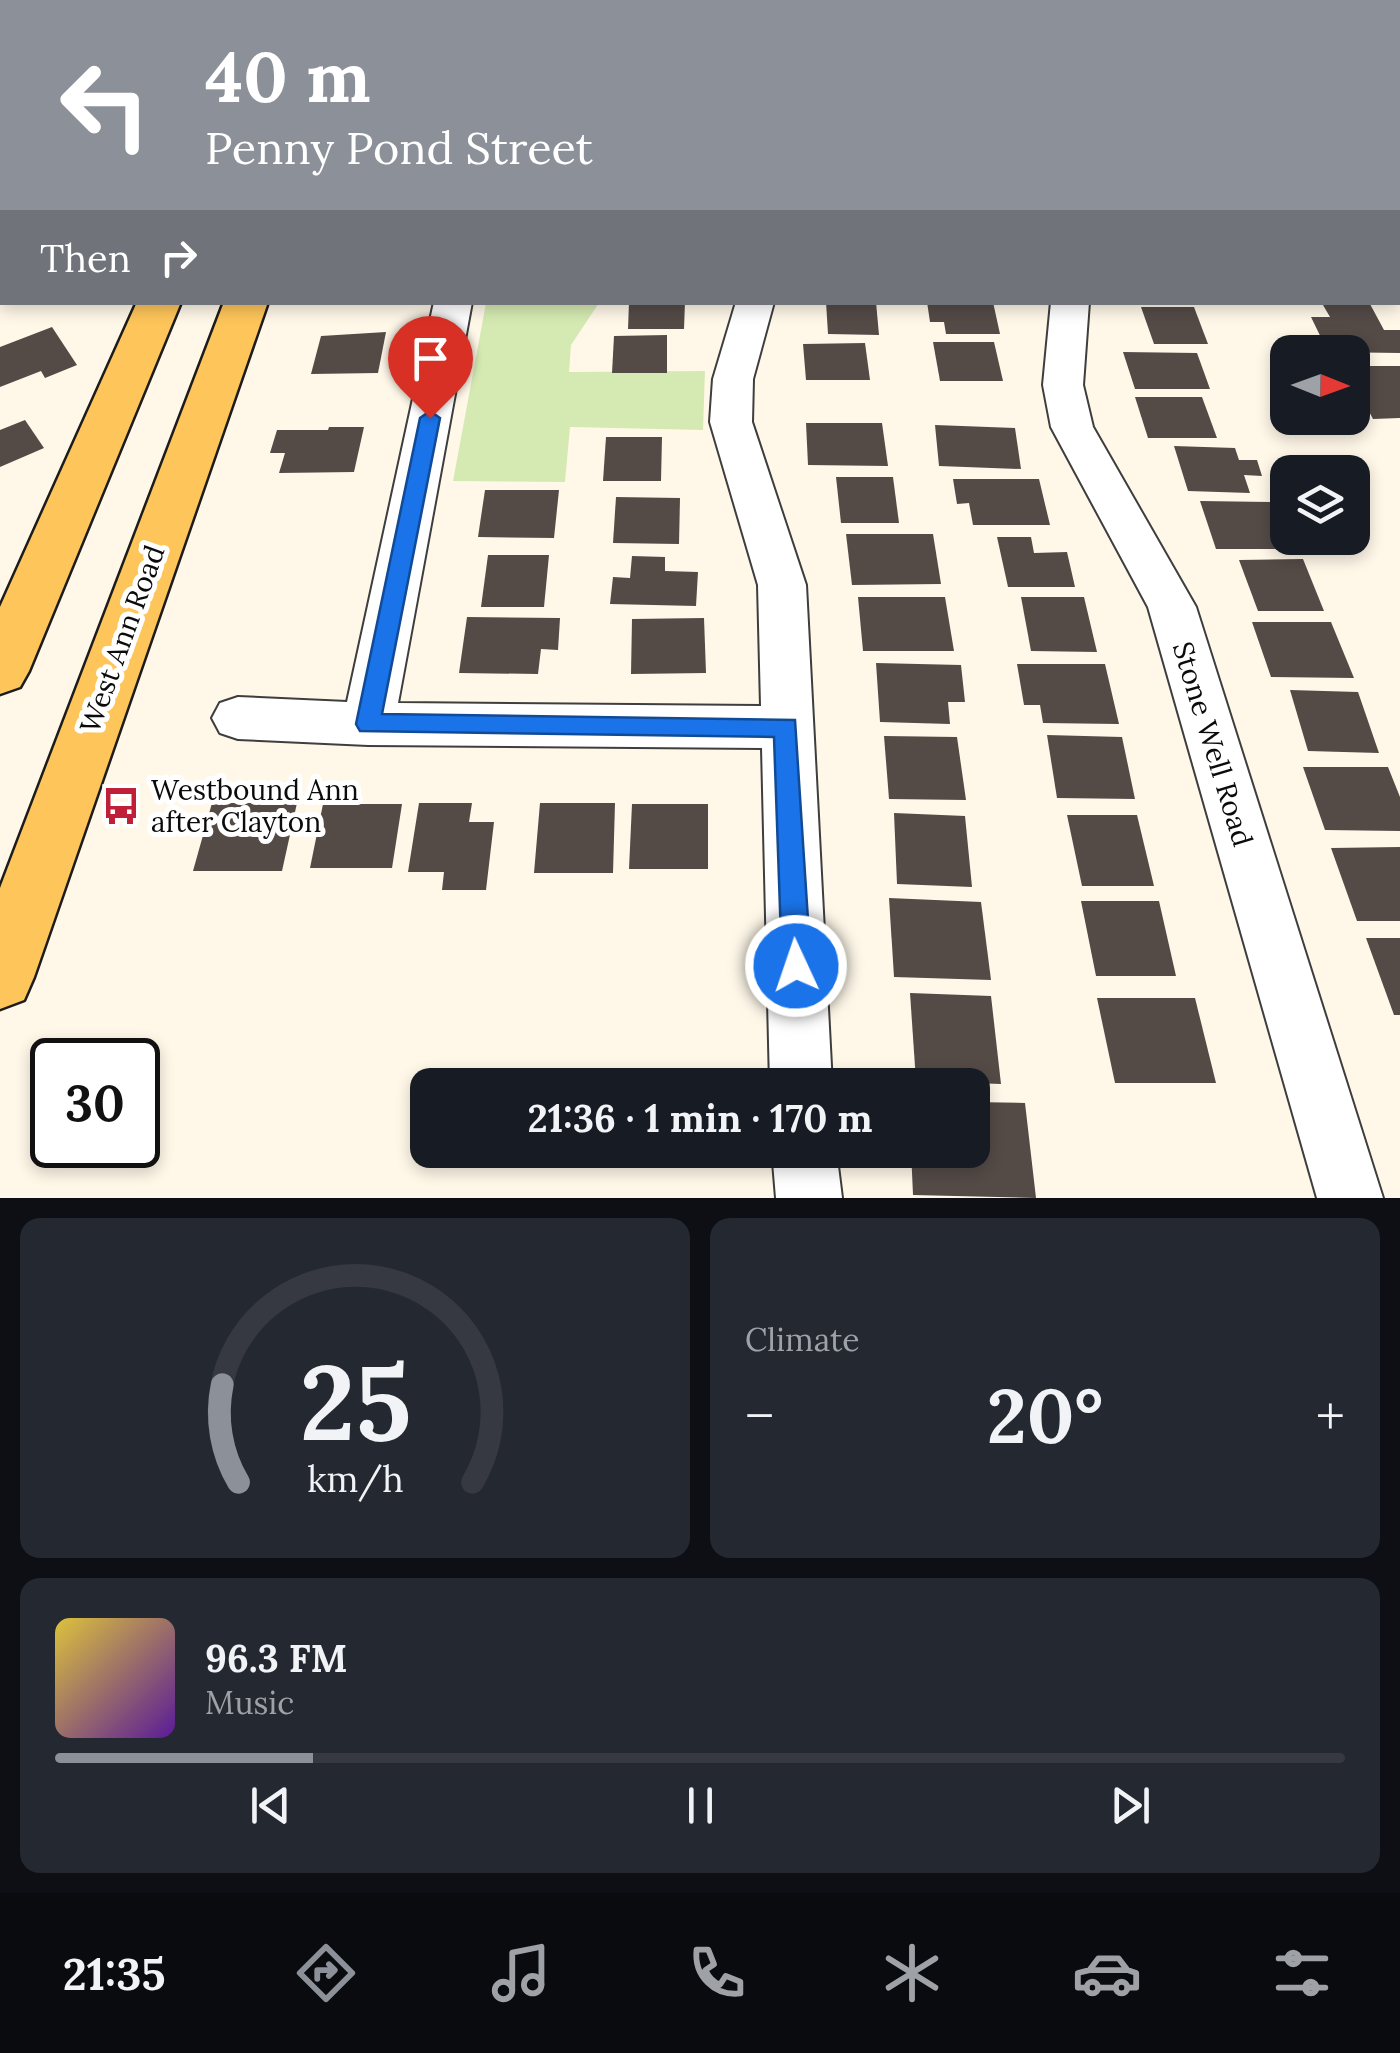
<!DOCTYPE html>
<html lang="en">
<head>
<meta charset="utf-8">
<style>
	:root { --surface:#171b24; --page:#242831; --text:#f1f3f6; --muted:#9ea1a6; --line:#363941; --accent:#8c9099 }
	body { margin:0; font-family:Lora,serif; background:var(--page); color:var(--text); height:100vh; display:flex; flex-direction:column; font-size:38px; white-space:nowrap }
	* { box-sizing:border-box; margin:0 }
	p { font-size:32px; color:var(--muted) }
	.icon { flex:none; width:55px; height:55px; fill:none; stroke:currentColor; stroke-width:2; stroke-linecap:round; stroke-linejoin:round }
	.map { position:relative; height:1198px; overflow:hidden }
	.panel { display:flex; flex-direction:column; gap:20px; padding:20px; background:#0d0f14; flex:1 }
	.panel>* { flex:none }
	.top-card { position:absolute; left:0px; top:0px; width:1400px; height:305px; box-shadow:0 5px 15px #0003; background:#8c9099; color:#fff; overflow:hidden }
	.needle { width:65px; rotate:91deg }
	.buttons { position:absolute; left:1270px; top:335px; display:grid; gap:20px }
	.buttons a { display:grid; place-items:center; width:100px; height:100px; border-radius:20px; background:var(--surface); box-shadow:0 5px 15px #0003; font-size:50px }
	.speed { position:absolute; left:30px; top:1038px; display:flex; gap:20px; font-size:50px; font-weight:700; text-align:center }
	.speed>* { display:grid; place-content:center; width:130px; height:130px; border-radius:50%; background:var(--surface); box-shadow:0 5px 15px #0003; line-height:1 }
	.speed .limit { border:5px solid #111; border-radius:15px; background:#fff; color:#111 }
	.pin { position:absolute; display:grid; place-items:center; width:85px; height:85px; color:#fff; margin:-102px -42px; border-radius:50% 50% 50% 0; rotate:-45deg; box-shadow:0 0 10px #0007 }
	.pin .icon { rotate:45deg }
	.me { position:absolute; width:110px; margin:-55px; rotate:357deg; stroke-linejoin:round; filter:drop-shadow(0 0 8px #0008) }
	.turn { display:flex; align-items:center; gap:35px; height:210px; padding:0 40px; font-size:45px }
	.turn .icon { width:130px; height:130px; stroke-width:2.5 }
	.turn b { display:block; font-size:70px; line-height:85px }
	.then { display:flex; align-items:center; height:95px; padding:0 40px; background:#0003; gap:20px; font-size:38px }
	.big { font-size:75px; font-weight:800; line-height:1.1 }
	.panel .tile { flex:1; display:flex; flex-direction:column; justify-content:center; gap:15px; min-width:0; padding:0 35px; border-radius:20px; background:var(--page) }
	.panel .dial { align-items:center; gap:0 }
	.dial svg { height:260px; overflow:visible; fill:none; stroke:var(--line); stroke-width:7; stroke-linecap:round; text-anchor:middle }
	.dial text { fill:var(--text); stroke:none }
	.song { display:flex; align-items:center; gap:30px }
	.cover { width:120px; height:120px; border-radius:15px; background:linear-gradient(135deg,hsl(50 70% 55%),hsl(270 70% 35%)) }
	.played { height:10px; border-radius:5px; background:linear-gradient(90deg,var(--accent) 20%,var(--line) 20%) }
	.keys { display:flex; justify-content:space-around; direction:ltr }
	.heat { display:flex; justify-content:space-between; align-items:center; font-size:55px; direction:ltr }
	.panel .tiles { flex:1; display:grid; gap:20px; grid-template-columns:1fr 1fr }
	.tile:last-child { grid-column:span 2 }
	.trip { position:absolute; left:410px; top:1068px; width:580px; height:100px; border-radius:20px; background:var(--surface); box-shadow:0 5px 15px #0003; font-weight:800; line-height:100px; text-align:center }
	.tab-bar { display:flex; height:160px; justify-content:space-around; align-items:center; background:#090b0e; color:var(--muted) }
	.tab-bar .icon { width:70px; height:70px }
	.tab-bar .on { color:var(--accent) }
	.tab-bar b { font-size:45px; color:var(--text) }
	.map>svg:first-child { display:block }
</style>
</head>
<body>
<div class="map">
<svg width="1400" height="1198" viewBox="0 0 1400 1198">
	<rect width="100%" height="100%" fill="#fff8e9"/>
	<path fill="#d5eab2" d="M486,303H599L571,345L569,372L705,371L703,430L570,427L565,482L453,481Z"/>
	<g fill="#544b47">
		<path d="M629,302H685L684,329H628Z"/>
		<path d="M826,302H876L879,335L828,334Z"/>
		<path d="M927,302H993L1000,334H946L944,322H930Z"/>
		<path d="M1370,304L1384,330H1400V353L1328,352L1311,317H1330L1323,305Z"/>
		<path d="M1141,307H1194L1208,344H1154Z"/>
		<path d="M52,327L77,365L45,378L41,371L0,387V347Z"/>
		<path d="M386,332L378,373L311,374L321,336Z"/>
		<path d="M667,335V373H612L614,336Z"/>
		<path d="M933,342H994L1003,381H940Z"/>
		<path d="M865,343L870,380H806L803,344Z"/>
		<path d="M1123,352L1197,353L1210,389H1135Z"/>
		<path d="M1352,366H1400V418L1373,419L1352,379Z"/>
		<path d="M1135,397H1202L1217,438H1148Z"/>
		<path d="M25,420L44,448L0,467V430Z"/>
		<path d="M806,423H882L888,466L808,465Z"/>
		<path d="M935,425L1015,428L1021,469L939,466Z"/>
		<path d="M329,427H364L354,472L279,473L285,453H270L277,430H328Z"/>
		<path d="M606,437H662L661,481H603Z"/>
		<path d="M1174,446L1235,448L1239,460H1257L1262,476L1244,475L1250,493L1188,491Z"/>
		<path d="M836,477H893L899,523H841Z"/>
		<path d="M953,479H1039L1050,525H973L969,503L957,504Z"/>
		<path d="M485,490H559L554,538L478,537Z"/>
		<path d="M616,497L680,498L679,544L613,543Z"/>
		<path d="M1200,501L1270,502L1276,515H1288V538H1298L1303,549H1216Z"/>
		<path d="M846,534H933L941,584L852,585Z"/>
		<path d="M997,537H1031L1034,553L1067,552L1075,587H1008Z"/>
		<path d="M488,555H549L544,607H481Z"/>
		<path d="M632,556L665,557V571L698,572L696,606L610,604L613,577L630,578Z"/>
		<path d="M1303,559L1324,611H1258L1239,560Z"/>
		<path d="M858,597H945L954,651H863Z"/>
		<path d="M1021,597H1084L1097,652L1031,651Z"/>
		<path d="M467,617L560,618L558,650L541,649L538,674L459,673Z"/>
		<path d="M704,618L706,673L631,674L632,619Z"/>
		<path d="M1252,622H1331L1354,678L1271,677Z"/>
		<path d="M876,663L961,665L965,702H948L950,724L880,722Z"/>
		<path d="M1017,664H1105L1119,724L1043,723L1040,705H1024Z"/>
		<path d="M1290,690L1358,692L1379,753L1308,751Z"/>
		<path d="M1047,735L1122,737L1135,799L1057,798Z"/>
		<path d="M884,736L957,737L966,800L889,799Z"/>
		<path d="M1303,767H1388L1400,797V831L1325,830Z"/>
		<path d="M212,803H297L282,871H193Z"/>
		<path d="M419,803H472L469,822H494L486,890H442L444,872H408Z"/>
		<path d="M540,803H615L613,873H534Z"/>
		<path d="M323,804H402L392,868H310Z"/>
		<path d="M632,804H708V869H629Z"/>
		<path d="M894,813L965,816L972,887L897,884Z"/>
		<path d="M1067,815H1137L1154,886H1082Z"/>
		<path d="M1400,847V921H1357L1331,848Z"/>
		<path d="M889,898L981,902L991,980L894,977Z"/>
		<path d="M1081,901H1159L1176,976H1096Z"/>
		<path d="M1366,938H1400V1015H1394Z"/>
		<path d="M910,993L991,996L1001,1084L916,1081Z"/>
		<path d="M1097,998H1195L1216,1083H1115Z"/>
		<path d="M972,1102L1025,1103L1036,1198L913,1195L911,1150H972Z"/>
	</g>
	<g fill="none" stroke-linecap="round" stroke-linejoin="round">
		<g stroke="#3e3e3e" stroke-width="4">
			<g id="minor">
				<path d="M973,0H1003L1004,2H975Z"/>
				<rect x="0" y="8" width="2" height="18"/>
				<path d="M1400,83V103H1398V84Z"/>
				<rect x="0" y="165" width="2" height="20"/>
				<path d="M1398,221L1400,222V245L1398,244Z"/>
				<path d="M434,302H472L398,703L761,706L758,585L710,422L713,379L736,302H774L753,379L752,422L806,585L832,1085H770L762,748L368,745L238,739L220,733L212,718L220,703L238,697L347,702Z"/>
				<path d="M1051,302H1089L1083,385L1093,427L1196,607L1383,1198H1317L1148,607L1051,427L1043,385Z"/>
				<path d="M772,1150H836L842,1198H776Z"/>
			</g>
		</g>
		<g stroke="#1c1c1c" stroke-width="5">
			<g id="primary">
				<path d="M137,302H181L29,671L20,687L0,694V607Z"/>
				<path d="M224,302H268L34,977L24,1000L0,1009V888Z"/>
			</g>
		</g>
		<use href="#minor" fill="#fff" fill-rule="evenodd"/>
		<use href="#primary" fill="#fec55a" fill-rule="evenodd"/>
	</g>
	<path fill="#1a73e8" stroke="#114b97" stroke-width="2.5" d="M430,411L440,418L382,714L795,720L811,966L806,975L796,979L787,975L782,966L774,737L360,731L356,724L420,418Z"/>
	<defs>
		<g id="bus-bare" transform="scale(3)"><path d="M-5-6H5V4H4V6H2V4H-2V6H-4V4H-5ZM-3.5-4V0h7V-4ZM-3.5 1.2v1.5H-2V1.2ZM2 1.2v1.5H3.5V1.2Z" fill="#c01f38" stroke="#fff" stroke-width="2.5" paint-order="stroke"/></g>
	</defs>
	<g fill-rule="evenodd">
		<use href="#bus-bare" x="121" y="806"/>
	</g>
	<g text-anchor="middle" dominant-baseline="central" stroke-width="10" stroke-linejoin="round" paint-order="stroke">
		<g font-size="28" fill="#0b0b0b" stroke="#fff">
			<text transform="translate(122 639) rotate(-70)">West Ann Road</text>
			<text transform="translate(1213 744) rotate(73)">Stone Well Road</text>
		</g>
		<g font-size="28" fill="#0b0b0b" stroke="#fff" text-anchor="start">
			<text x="151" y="790">Westbound Ann<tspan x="151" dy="32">after Clayton</tspan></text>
		</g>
	</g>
</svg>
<div class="buttons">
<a><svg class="needle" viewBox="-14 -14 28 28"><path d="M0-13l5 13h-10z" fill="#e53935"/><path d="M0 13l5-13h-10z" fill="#9ea1a6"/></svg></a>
<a><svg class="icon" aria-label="layers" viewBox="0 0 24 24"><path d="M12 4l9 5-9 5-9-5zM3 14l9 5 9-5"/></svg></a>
</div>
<div class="speed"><div class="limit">30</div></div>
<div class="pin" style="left:430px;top:418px;background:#d93025"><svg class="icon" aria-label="arrive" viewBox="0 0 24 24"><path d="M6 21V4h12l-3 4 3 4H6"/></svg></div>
<svg class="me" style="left:796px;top:966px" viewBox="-20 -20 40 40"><circle r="17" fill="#1a73e8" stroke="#fff" stroke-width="3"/><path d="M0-11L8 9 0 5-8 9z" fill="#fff"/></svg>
<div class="trip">21:36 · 1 min · 170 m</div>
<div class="top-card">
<div class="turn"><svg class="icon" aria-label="left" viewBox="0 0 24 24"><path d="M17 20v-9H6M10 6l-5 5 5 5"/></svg><div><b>40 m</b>Penny Pond Street</div></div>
<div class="then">Then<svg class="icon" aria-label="right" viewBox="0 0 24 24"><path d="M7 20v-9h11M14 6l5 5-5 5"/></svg></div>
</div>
</div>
<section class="panel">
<div class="tiles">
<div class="tile dial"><svg viewBox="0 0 100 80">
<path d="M14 69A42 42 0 1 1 86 69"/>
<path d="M14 69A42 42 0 0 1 9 39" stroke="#8c9099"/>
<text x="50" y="56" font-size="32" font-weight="700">25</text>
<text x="50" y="72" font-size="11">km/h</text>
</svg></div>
<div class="tile"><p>Climate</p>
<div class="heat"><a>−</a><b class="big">20°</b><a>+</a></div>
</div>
<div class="tile">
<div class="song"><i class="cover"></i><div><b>96.3 FM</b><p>Music</p></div></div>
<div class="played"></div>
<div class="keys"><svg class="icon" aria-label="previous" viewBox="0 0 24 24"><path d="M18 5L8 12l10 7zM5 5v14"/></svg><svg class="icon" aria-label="pause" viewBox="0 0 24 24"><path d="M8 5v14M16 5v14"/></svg><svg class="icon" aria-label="next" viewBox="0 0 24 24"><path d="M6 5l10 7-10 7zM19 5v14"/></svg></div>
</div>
</div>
</section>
<nav class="tab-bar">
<b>21:35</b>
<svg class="icon on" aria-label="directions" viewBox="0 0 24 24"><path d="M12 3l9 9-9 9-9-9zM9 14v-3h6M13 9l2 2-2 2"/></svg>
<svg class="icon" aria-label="music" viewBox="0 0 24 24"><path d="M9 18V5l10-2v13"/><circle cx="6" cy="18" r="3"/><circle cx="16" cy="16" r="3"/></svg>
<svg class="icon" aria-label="phone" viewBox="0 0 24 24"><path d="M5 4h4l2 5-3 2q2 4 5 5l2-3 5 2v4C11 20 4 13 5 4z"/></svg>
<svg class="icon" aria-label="climate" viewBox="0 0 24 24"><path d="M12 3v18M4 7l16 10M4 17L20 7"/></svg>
<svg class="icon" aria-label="car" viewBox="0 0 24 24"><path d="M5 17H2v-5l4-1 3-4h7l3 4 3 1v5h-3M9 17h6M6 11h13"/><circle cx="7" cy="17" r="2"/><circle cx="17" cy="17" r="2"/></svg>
<svg class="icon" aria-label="filters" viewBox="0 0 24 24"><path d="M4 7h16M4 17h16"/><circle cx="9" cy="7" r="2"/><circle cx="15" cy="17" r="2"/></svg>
</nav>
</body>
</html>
